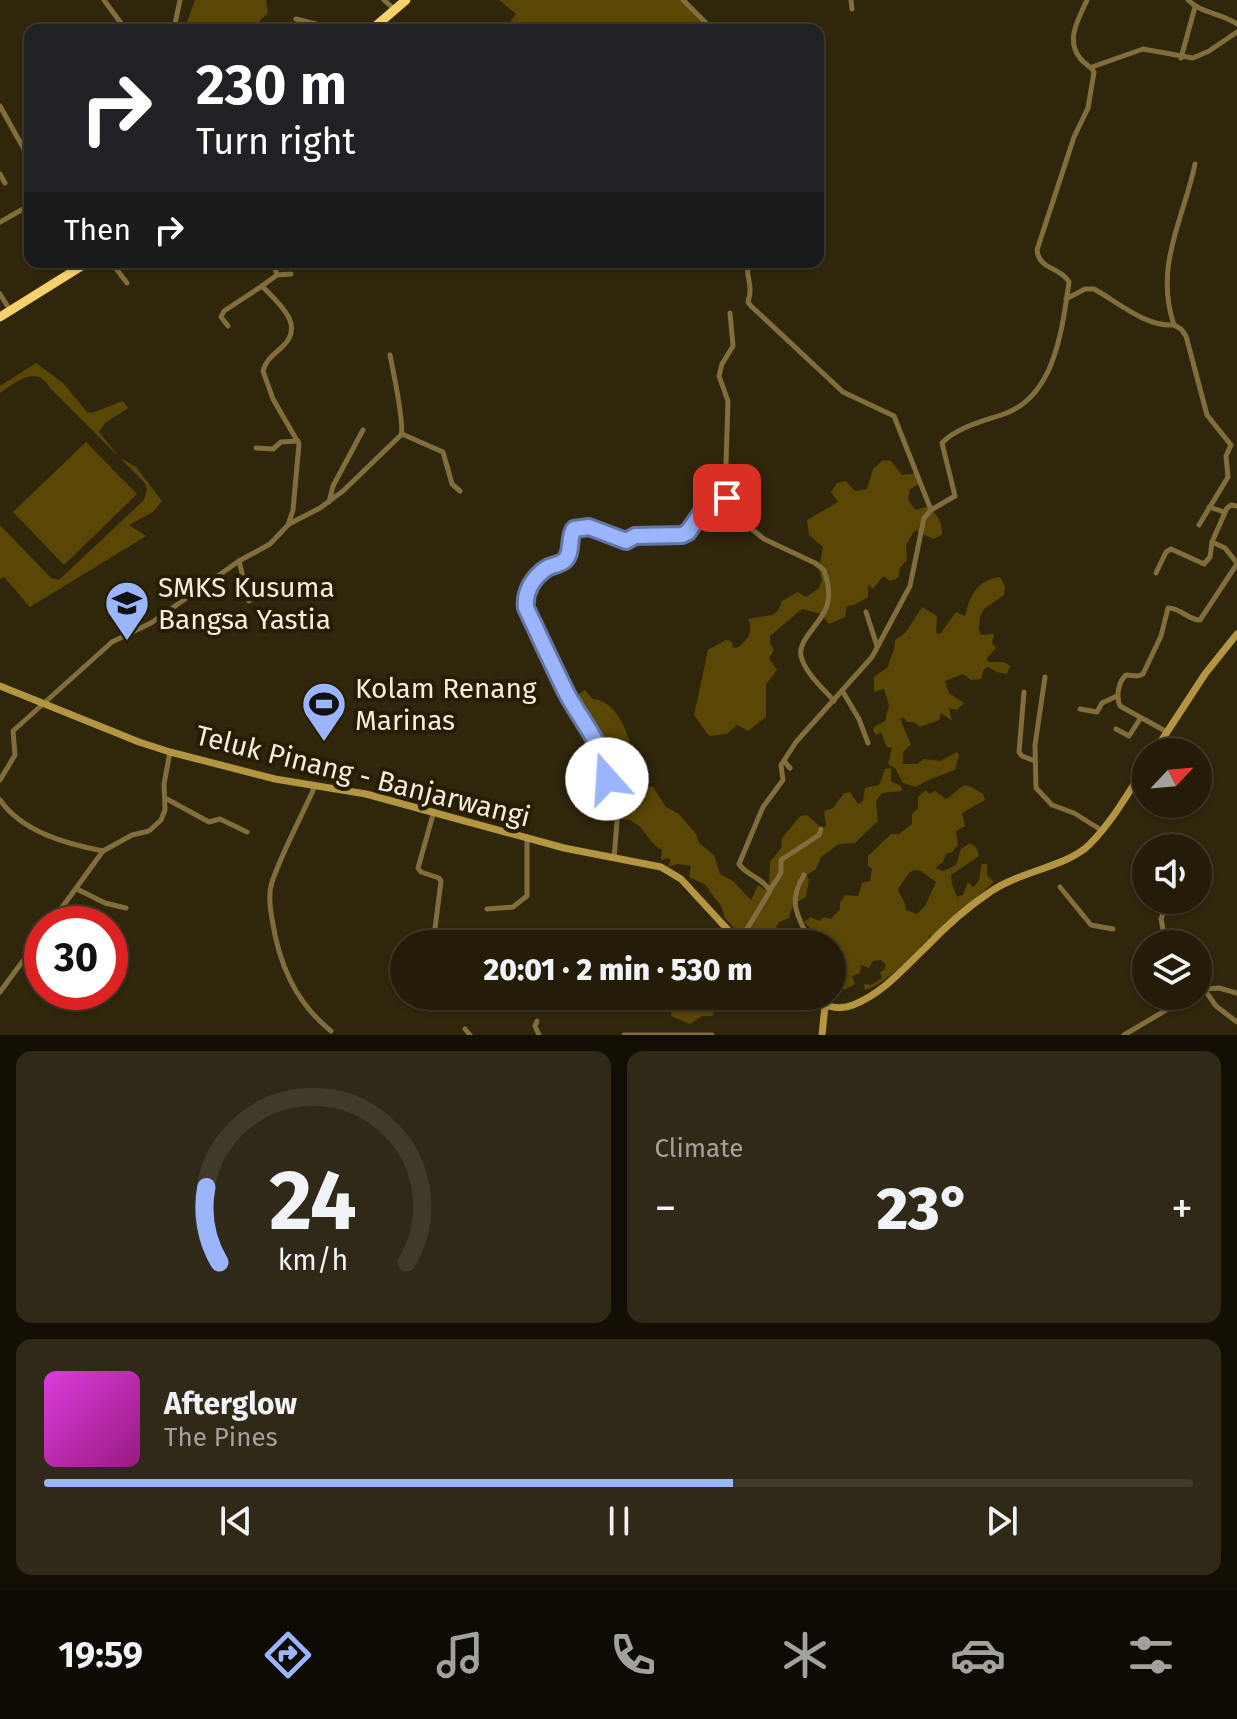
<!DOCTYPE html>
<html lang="en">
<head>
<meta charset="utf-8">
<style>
	:root { --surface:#241c09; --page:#302917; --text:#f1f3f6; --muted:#a3a19c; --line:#413a2a; --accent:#9bb5fd }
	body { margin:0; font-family:"Fira Sans",sans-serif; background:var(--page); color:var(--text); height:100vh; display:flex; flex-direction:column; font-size:30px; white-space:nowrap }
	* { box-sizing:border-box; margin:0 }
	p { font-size:26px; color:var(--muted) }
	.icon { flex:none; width:44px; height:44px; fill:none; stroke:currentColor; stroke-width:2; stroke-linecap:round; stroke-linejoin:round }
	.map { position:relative; height:1035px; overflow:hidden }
	.sheet { display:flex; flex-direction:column; gap:16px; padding:16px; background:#140f05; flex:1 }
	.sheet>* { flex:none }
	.hud { position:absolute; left:24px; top:24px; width:800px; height:244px; border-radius:16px; box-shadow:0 2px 6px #0004,0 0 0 2px var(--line); background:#202124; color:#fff; overflow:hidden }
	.needle { width:52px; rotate:64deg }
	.buttons { position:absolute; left:1132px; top:738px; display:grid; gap:16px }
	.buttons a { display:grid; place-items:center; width:80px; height:80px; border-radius:50%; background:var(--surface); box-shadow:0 2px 6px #0004,0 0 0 2px var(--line); font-size:40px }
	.speed { position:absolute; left:24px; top:906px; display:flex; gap:16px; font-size:40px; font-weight:700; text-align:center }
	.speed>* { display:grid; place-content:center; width:104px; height:104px; border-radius:50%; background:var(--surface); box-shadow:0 2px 6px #0004,0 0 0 2px var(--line); line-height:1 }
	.speed .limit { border:12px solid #d22; background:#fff; color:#111 }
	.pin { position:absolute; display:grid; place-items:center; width:68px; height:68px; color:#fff; margin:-34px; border-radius:16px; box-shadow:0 4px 12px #0006 }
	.me { position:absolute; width:88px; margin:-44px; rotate:341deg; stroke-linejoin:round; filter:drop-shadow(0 0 6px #0008) }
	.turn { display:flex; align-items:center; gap:28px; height:168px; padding:0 40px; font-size:36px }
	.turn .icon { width:104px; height:104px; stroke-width:2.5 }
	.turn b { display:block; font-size:56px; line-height:68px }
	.then { display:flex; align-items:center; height:76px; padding:0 40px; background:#0003; gap:16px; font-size:30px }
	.big { font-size:60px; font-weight:800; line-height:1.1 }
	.sheet .card { flex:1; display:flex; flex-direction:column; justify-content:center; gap:12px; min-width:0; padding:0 28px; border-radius:16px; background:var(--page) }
	.sheet .dial { align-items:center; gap:0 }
	.dial svg { height:208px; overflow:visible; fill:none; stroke:var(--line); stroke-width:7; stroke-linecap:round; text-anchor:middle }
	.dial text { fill:var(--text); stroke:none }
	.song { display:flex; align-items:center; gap:24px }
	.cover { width:96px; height:96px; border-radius:12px; background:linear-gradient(135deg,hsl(300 70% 55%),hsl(310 70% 35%)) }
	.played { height:8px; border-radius:4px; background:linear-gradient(90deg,var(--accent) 60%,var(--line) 60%) }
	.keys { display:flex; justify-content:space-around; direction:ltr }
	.heat { display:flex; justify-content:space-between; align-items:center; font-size:44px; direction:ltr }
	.sheet .tiles { flex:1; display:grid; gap:16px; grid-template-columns:1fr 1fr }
	.card:last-child { grid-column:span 2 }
	.trip { position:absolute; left:390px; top:930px; width:456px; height:80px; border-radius:40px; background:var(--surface); box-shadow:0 2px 6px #0004,0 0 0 2px var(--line); font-weight:800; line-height:80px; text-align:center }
	.menu { display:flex; height:128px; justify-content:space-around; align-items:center; background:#0e0b04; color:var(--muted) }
	.menu .icon { width:56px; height:56px }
	.menu .active { color:var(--accent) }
	.menu b { font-size:36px; color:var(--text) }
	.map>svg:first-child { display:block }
</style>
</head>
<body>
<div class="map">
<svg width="1237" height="1035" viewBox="0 0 1237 1035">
	<rect width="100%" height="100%" fill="#30260c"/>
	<g fill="#5a4605" fill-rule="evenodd">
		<path d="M195,0H266L268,13L260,20L262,30H184Z"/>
		<path d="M499,0H684L710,30H504L516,14Z"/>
		<path d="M36,363L63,383L87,412L92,413L123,401L128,408L105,423L99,432L120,458L136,467L162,501L153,512L129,525L146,536L30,607L4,577L0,579V525L51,578L59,580L144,500L147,489L144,482L50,388C36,364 17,382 0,393V386Z"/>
		<path d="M86,442L137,494L64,565L13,512Z"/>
		<path d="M883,460L891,461L902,475L917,473L921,483L910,489L908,499L915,510L926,507C937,511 943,524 942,535L933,539L915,530L906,545L907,560L900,568L898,578L890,581L883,576L873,589L868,585V597L854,605L847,606L845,617L829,624L821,614L802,609L770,636V643L774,650L769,658L777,670L766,684V717L748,731L737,725L727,734L709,736L694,715L708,650L726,640L732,642L733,648L739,647C749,638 754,631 748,619L772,615L778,611L782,601L798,592L806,597L818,589L822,581L819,568L823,547L809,535L807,520L838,502L831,492L837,483L846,481L855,491L867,489L873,469Z"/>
		<path d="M1000,577L1005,586L1004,595L984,609L980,617L979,630L981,635L994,634L992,643L996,648L987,658L988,662H1004L1010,666L1007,674L997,672L988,667L984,669L981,679L971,680L963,674L945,681L949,693L964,703L957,710L949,708L952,721L941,713L939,720L920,727L914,722H907L903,717L900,719L911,744L903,752V764H917L924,759L940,761L957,752L959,755L955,770C942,775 928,779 916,787L903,783L895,768L888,764L892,748L887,747L881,732L876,735L873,731L874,727L885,721L889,705L884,689L874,692V677L888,667C890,657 895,651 895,640L906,632L922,607L937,616L936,633L940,634L956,612L965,616C970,595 977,580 1000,577Z"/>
		<path d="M585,690L593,699C626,702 634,759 642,785L653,787L666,807L679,814L696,834L699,843L714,855L720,874L733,881L751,900L758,885L765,890L769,887L770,862L781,848L782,838L800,816L807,815L823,829L826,825L824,811L833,808L844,793L850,792L858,804L863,801L865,788L879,785L885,769L891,768V781L901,786L902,791L882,793L876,801L878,821L855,843L839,844L821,857L816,869L807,875L809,880L806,897L793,904L789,918L779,922L772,934L774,937L785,938L788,933L796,931L806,936L812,930L804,922L811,917L819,921L824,917L831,919L840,909V903L845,895L858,896L862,883L870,881L872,869L868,866V856L891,834H899L912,824V814L918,808V797L926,790L929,794L935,791L946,799C964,788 959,778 983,794L985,800L962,813L965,826L956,831L958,845L952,852L946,854L943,862L935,868L943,871L956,865L961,849L970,843L976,847L979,856L951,875L952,884L957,897L963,895L968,882L973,887C983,879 978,874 982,864H987V875L994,882L932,937L929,934V938C911,956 891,981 865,990L864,984L871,985L882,978L880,972L884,970L886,965L881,960L873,961L869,968L861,965L860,973L852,976L855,984L844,990L840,985L832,986V944H738L732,934L735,929L724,917C724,903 712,898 706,885L689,877L691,866L678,864L668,867L671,860L668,858L661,860L662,850C646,842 644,820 622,819L609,802L606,793V772L593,753L592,743L580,715L574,714L573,703L575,697ZM914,870L921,871L936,882L925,906L917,914L906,910C906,901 900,897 898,889L909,873Z"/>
		<path d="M612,996H684L690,1008L696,1009L701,1006V996L724,998L714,1003L713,1016H702L690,1024L671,1016L672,1009L667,999L662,1002L625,1005L617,1012L611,1003Z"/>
	</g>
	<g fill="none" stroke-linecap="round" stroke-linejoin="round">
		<g stroke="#816e3c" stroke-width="5">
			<path d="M104,0L126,30"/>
			<path d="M384,0L394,9"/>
			<path d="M683,0L713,30"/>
			<path d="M851,0L852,9"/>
			<path d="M1188,0C1202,14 1222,13 1237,24"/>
			<path d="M296,19L316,24L324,30"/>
			<path d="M171,30L175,24L180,0"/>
			<path d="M1181,58L1195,7"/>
			<path d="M1092,67L1143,49L1193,58L1209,51L1237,32"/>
			<path d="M0,106L30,160"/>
			<path d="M1195,164C1183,221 1154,266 1174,325L1181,329L1186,336L1207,415L1231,445L1226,456L1228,477L1199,525"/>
			<path d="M0,174L5,183"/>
			<path d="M0,222L30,205"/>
			<path d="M111,262L127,283"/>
			<path d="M748,262C745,279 754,283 748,302L751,306L843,392L894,416L931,510"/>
			<path d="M231,267L239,262"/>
			<path d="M277,275L291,274"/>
			<path d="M0,294L10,310"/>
			<path d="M1066,299L1085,289H1094C1118,302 1145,327 1174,325"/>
			<path d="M730,313L733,346L722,364L719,376L728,401L725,494L742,521L764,539L815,563L824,570C827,579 830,591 828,601C826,620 797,639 801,656C805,673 823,688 834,701"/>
			<path d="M228,326L221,317L224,311L262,286"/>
			<path d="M402,434L443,452L452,484L460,491"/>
			<path d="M256,448L273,449L281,442L298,441"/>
			<path d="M329,502L333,486L363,430"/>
			<path d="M1237,506L1231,505L1227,508L1212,542L1225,548L1237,563"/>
			<path d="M1209,507L1224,512"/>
			<path d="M289,524L320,508L343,491L401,435C405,425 393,371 390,355"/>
			<path d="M239,561L249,601"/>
			<path d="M1156,573L1166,552L1171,549L1204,564L1210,557L1212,542"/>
			<path d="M866,612L877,646"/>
			<path d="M1045,677L1035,745L1036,788L1052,805L1074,813L1101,830"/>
			<path d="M843,692L859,719L868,743"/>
			<path d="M1024,692L1019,752L1022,756L1035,761"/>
			<path d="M1080,709L1097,712L1102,703L1117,696"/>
			<path d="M1116,729L1129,736L1140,719"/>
			<path d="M1167,732L1120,706C1116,697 1118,682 1126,675L1138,676L1143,674L1161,636L1168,608C1179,607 1188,620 1200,620L1237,564"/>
			<path d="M784,761L790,768"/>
			<path d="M0,780L15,755L13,731L112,642L151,623L239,561L270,544L288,525L293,510L299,444L273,399L263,371C266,359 275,354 283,346C306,324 277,302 262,286L277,275L273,262"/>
			<path d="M315,786C301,818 283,850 272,882C268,894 270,908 272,919C279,964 295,1002 331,1031"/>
			<path d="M165,798L209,822L220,819L247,832"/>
			<path d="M0,800C22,832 67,844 103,851"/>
			<path d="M614,858L618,810L607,793L606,766L568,695L526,608C525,592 533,577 547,568C552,565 560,565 565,560C573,552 568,537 574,529L589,527L626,541L635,536L682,535L688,532L708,503L725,494"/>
			<path d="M804,875C786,904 799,917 811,944"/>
			<path d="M1060,887L1091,925L1113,929"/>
			<path d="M77,889L105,903L126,908"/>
			<path d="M770,890L781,873V860L819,835L821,829"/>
			<path d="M487,909L513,907L527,896V839"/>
			<path d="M50,924L103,851L132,835L149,831L161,820L165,810L164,784L170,752"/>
			<path d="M739,942L770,891C762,877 747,876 739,864L763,807L783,780L781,765L796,742L872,657L910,586L924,518L931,510L955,496L942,443C957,427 984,421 1004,414C1055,396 1062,330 1069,282C1061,267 1039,270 1037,250L1074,137L1088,108L1094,72C1090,65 1084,64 1080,58C1065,40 1079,18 1087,0"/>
			<path d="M433,944L441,881L439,878L421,872L418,868L434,811"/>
			<path d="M1166,944L1161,919L1168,900"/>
			<path d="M1198,976L1204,989L1198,992"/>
			<path d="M0,992L42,935"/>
			<path d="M1237,993L1219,988L1204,989L1216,1006L1237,1022"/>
			<path d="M537,1021L535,1026L539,1035"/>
			<path d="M465,1029L470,1035"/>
			<path d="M624,1035H712"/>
			<path d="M1124,1035L1190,996"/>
		</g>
		<g stroke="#b49541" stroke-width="7">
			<path d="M0,686L139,742L170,752L275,779L366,794L564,848L661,867L681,879L741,944"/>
			<path d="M1154,752L1205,674L1237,634"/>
			<path d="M807,996C822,1004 836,1012 853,1005C882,994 903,969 925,948C945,927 966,908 990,892C1020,871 1066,867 1089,845C1112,822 1129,792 1146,765"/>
			<path d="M822,1035L825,1006"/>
		</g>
		<g stroke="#f7d16b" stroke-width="9">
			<path d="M371,30L406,0"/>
			<path d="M0,317L88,262"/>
		</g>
	</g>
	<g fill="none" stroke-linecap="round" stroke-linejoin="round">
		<g stroke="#6576a4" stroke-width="20">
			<path id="route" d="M607,779C607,749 580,719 567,694C553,666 540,637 526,608C524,592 533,577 547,568C552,565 560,565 565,560C573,552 568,537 574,529L589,527L626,541L635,536L682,535L688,532L708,503L725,494L727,498"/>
		</g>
		<use href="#route" stroke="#9bb5fd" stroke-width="14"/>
	</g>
	<defs>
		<g id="school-pin" transform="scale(2.3)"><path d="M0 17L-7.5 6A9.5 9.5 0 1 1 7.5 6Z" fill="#9bb5fd" stroke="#261d03"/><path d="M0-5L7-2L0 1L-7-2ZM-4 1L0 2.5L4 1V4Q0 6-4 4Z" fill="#111"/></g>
		<g id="stadium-pin" transform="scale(2.3)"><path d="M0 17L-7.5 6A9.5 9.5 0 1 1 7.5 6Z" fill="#9bb5fd" stroke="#261d03"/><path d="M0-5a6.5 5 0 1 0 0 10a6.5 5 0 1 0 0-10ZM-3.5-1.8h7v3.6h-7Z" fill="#111"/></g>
	</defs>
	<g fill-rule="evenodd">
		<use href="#school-pin" x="127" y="603"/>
		<use href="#stadium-pin" x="324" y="704"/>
	</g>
	<g text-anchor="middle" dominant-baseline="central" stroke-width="8" stroke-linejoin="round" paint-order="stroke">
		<g font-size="28" fill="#f4eedf" stroke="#261d03" text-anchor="start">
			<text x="158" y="587">SMKS Kusuma<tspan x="158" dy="32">Bangsa Yastia</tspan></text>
			<text x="355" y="688">Kolam Renang<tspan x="355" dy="32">Marinas</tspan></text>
		</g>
		<g font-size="28" fill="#f4eedf" stroke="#261d03">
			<text transform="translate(363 776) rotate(14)">Teluk Pinang - Banjarwangi</text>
		</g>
	</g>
</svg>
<div class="buttons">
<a><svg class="needle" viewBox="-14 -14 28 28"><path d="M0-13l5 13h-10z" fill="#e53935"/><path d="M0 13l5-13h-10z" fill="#a3a19c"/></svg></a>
<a><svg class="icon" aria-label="sound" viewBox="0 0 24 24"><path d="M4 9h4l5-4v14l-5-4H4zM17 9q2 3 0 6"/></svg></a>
<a><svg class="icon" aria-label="layers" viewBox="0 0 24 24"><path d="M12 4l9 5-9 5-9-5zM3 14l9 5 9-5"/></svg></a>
</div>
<div class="speed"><div class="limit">30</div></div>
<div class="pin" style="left:727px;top:498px;background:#d93025"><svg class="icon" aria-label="arrive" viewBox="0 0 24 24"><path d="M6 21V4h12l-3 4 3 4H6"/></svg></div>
<svg class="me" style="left:607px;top:779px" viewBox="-20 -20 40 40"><circle r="19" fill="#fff"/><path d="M0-13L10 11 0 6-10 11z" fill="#9bb5fd"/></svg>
<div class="trip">20:01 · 2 min · 530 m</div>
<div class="hud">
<div class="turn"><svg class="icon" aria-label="right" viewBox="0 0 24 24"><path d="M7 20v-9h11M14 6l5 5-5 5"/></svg><div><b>230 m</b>Turn right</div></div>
<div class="then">Then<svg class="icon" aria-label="right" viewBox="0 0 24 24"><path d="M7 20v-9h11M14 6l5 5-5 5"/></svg></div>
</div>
</div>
<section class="sheet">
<div class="tiles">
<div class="card dial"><svg viewBox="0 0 100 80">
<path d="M14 69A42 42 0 1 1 86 69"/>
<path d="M14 69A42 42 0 0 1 9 40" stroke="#9bb5fd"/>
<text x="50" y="56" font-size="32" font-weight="700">24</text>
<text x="50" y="72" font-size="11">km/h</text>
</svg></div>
<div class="card"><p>Climate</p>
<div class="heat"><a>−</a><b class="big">23°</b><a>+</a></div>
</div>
<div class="card">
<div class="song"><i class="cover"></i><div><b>Afterglow</b><p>The Pines</p></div></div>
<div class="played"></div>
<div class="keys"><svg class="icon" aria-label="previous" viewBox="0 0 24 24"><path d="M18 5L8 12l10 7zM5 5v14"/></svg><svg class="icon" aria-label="pause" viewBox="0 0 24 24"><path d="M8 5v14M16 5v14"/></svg><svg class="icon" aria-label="next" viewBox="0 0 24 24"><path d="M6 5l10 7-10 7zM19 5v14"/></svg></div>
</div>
</div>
</section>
<nav class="menu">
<b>19:59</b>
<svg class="icon active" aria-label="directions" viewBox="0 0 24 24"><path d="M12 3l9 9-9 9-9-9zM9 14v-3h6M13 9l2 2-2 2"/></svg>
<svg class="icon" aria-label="music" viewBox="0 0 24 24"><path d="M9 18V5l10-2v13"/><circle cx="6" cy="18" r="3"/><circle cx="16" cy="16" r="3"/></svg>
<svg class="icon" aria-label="phone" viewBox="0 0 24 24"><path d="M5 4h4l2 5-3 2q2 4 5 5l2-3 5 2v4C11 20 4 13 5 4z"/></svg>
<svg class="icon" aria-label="climate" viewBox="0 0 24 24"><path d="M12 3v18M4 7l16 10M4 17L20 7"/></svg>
<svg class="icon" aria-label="car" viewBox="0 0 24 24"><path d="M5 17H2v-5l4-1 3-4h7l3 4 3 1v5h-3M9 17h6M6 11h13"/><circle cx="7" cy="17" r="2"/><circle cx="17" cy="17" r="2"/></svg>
<svg class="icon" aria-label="filters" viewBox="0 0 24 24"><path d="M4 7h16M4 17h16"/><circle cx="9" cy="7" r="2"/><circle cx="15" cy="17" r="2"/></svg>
</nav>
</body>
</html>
